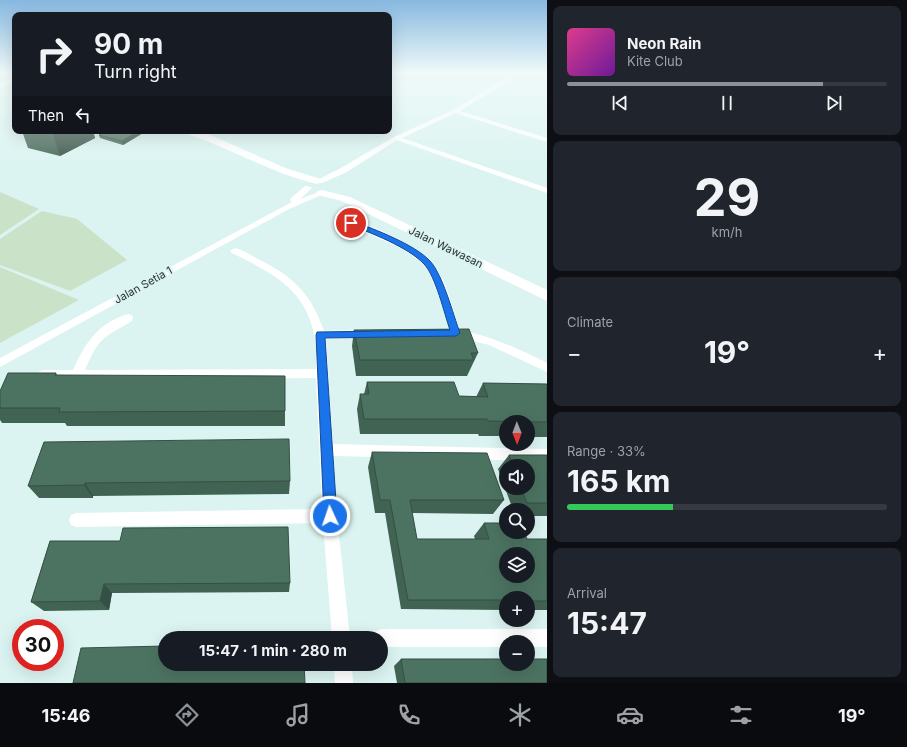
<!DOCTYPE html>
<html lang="en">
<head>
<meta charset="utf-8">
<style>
	:root { --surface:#171b24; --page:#20242c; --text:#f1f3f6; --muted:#9ea1a6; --line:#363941; --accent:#8c9099 }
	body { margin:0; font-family:Inter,sans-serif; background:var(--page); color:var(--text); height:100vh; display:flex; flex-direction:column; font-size:15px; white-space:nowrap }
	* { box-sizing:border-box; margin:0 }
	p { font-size:13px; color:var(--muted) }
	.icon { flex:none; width:22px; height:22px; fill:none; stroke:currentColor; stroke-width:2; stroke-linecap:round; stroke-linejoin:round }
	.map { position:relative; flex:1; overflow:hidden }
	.drawer { display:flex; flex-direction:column; gap:6px; padding:6px; background:#0d0f14; width:360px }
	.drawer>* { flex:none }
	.banner { position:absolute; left:12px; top:12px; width:380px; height:122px; border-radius:8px; box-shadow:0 4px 16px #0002; background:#171b24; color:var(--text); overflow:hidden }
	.needle { width:26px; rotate:179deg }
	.fabs { position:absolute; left:499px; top:415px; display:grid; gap:8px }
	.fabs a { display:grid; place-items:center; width:36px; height:36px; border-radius:50%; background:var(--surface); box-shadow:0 4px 16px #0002; font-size:20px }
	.speed { position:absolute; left:12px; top:619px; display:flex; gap:8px; font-size:20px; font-weight:700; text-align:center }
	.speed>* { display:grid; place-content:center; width:52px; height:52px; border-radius:50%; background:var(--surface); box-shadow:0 4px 16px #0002; line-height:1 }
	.speed .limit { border:6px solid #d22; background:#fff; color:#111 }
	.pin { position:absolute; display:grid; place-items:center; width:34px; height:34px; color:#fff; margin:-17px; border:2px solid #fff; border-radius:50%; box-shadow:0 1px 4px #0007 }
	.me { position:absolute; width:44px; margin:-22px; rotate:357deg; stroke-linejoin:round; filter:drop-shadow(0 0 3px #0008) }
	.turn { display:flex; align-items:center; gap:14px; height:84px; padding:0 16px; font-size:18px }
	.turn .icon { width:52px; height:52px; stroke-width:2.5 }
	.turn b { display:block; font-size:28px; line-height:34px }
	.then { display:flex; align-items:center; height:38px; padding:0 16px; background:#0003; gap:8px; font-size:15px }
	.big { font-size:30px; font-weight:700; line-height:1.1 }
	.drawer .tile { flex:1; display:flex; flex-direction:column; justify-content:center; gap:6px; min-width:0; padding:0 14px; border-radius:8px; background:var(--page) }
	.drawer .dial { align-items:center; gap:0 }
	.dial b { font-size:52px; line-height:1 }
	.song { display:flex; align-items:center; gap:12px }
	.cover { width:48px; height:48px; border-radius:6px; background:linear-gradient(135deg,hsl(330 70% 55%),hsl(280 70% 35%)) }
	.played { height:4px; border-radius:2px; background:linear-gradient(90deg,var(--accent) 80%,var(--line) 80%) }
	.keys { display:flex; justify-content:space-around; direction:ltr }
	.heat { display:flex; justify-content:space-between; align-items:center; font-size:22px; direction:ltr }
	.charge { height:6px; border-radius:3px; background:linear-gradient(90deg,#34c759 33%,var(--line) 0) }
	.trip { position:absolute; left:158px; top:631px; width:230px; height:40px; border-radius:20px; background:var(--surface); box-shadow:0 4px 16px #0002; font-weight:700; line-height:40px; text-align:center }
	.dock { display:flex; height:64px; justify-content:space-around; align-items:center; background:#090b0e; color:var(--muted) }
	.dock .icon { width:28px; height:28px }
	.dock .current { color:var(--accent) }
	.dock b { font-size:18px; color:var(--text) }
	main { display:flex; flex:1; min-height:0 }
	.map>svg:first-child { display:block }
</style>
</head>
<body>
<main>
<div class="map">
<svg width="547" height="683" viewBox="0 0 547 683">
	<rect width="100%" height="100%" fill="#dbf4f1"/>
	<g fill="#cae2c7">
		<path d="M0,192L39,209L0,235Z"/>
		<path d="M42,211L77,219L127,260L70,291L0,265V239Z"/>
		<path d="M0,267L79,300L0,343Z"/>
	</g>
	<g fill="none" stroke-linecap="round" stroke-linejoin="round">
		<g fill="#fff" fill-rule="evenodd">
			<path d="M514,73H521L460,111L547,138V142L455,113L402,138L547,188V193L397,140L345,173L322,183H319L315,181L339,169L394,137L453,110Z"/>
			<path d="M305,186H308L312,188L300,199L322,191L326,193L289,209L0,367V358L292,202L290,200L291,198Z"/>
			<path d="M351,220C378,227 425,248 439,273C449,290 453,311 460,330C491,336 519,349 547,363V372L489,345L452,336L436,288L426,267L419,260L401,248L348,225L347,223Z"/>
			<path d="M235,248C244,250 252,256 260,260C294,277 311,294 324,331L368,329L372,330L373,333L372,336L368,337L326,339L333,444L547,449V461L333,456L337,516L350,638H332L323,523L76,527L71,525L69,520L71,515L76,513L322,509L316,378L43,380L39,378L37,375L39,372L43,370H73C85,343 98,323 128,314L132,315L133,318L132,321C103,338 99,337 85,370L316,369C316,358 317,345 314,334C305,288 270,272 232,253L230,251Z"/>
			<path d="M381,629H547V647H528V642H506V647H381V638H372L375,632Z"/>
			<path d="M334,664H352L353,683H335Z"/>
		</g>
		<g fill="#fff" fill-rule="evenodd">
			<path d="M12,76H15V81L0,89V84Z"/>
			<path d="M183,131H197L208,134L288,169L321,179L322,181L317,184C271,173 230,148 185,133Z"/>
			<path d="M322,190L350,197L547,290V301L342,201L318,195L316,193L318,191Z"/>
		</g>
	</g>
	<g fill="#416353" fill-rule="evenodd">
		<path d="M22,131H93L95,138L60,156L28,148Z"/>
		<path d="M143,133L123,145L100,138L99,135Z"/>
		<path d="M354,330L478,353L467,376H356L352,346Z"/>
		<path d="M56,373L57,375L285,411V426H67L65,423H2L0,420V391Z"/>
		<path d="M367,382L459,396L476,397L483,383L547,384V437H528V422H506V436H479L478,434H360L357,409L360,394H364Z"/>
		<path d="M44,442L290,481L289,494L93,496V498H39L28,486Z"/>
		<path d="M372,452L504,500L493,514L412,513L417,539H475L474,536L484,523L527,539H547V610H528V598H506V610L401,609L385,513H375L368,467Z"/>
		<path d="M509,455H547V516H528V510H513L498,469ZM506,466H528V488H506Z"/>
		<path d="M50,541L290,583L289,592L112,593L109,610L44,611L31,602Z"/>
		<path d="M401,659L547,683H397L394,666Z"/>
	</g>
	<g fill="#355044">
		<path d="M52,131H93L95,138L60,156Z"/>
		<path d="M139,131H142L143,133L123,145L122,141Z"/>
		<path d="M85,483L93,496V498L84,485Z"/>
		<path d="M104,584L112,593L109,610L100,601Z"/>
	</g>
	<g fill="#4c7361" stroke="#355044" fill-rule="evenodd">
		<path d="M106,131H139L122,141L99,135Z"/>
		<path d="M469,329L478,353H471L474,360H360L354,330Z"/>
		<path d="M8,373H56L55,375L285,376V411L59,412L60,408H0V391Z"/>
		<path d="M367,382H454L459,396L488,397L483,383L547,384V422L488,421L487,419H364L360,394H369Z"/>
		<path d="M289,439L290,481L85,483L84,485L28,486L44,442Z"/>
		<path d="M372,452L487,453L504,500H410L417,539H489L484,523H506V532H524L527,539H547V601H528V598H506V600H408L390,500H380ZM506,554H528V576H506Z"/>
		<path d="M509,455H547V503H527L521,488H528V466H513Z"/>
		<path d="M288,527L290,583L104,584L100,601L31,602L50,541H120L123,528Z"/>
		<path d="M165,646V664H304L305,683H73L81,648Z"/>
		<path d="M401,659H506V664H528V659H547V683H405Z"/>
	</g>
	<linearGradient id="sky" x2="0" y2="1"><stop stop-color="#87b8e0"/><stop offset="0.43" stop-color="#effaf9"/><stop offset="1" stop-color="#effaf9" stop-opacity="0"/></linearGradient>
	<rect width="547" height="169" fill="url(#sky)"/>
	<path fill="#1a73e8" stroke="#114b97" d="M348,221H353C376,230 414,244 430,261C443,275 453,314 460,333L456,336L325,338L337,516L335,520L330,522L326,520L324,516L316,335L317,332L450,330C444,313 436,277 424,264C408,247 371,233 348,224Z"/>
	<g text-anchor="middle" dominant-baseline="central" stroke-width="4" stroke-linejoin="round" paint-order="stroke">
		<g font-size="11" fill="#293332" stroke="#dbf4f1">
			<text transform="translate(446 247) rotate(26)">Jalan Wawasan</text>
			<text transform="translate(143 285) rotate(-29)">Jalan Setia 1</text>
		</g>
	</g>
</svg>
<div class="fabs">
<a><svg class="needle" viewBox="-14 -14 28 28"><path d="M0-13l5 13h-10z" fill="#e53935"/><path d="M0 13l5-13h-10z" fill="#9ea1a6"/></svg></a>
<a><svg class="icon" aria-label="sound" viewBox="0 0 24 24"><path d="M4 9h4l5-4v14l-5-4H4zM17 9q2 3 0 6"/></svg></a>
<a><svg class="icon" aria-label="search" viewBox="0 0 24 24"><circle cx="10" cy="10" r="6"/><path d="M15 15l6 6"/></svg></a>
<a><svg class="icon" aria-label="layers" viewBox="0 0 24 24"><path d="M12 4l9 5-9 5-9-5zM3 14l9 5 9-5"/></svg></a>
<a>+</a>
<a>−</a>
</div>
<div class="speed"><div class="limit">30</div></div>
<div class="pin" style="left:351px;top:223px;background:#d93025"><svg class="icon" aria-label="arrive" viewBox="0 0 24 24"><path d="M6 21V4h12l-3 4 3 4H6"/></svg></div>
<svg class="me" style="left:330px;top:516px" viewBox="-20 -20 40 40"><circle r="17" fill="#1a73e8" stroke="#fff" stroke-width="3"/><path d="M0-11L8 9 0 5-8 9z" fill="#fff"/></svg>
<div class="trip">15:47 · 1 min · 280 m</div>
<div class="banner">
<div class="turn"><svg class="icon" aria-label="right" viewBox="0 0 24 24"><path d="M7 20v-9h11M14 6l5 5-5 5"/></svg><div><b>90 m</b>Turn right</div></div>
<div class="then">Then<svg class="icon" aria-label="left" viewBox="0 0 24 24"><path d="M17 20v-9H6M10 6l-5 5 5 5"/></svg></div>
</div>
</div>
<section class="drawer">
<div class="tile">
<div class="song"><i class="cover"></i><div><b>Neon Rain</b><p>Kite Club</p></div></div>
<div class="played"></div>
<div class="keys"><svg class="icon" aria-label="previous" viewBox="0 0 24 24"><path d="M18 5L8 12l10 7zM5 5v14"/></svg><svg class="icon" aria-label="pause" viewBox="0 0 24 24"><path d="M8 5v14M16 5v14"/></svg><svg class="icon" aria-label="next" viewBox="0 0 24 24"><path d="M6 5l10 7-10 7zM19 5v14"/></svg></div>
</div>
<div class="tile dial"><b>29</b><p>km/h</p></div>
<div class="tile"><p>Climate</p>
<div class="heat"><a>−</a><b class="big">19°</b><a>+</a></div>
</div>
<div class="tile"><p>Range · 33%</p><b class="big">165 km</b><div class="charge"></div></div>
<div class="tile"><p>Arrival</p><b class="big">15:47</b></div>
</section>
</main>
<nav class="dock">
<b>15:46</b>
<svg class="icon current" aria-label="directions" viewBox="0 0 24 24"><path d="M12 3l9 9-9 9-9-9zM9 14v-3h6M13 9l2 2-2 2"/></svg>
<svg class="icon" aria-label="music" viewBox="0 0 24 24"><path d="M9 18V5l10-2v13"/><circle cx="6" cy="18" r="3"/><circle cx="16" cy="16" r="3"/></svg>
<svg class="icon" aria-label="phone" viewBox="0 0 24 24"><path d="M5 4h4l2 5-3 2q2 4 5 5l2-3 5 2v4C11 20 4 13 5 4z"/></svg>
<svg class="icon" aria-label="climate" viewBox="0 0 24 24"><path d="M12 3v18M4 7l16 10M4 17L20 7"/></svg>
<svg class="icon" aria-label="car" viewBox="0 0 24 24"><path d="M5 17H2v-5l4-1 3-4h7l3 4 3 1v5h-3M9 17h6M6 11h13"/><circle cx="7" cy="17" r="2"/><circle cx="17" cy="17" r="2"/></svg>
<svg class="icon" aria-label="filters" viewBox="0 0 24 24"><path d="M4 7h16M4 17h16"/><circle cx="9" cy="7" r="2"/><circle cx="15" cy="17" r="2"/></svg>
<b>19°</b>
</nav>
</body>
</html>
